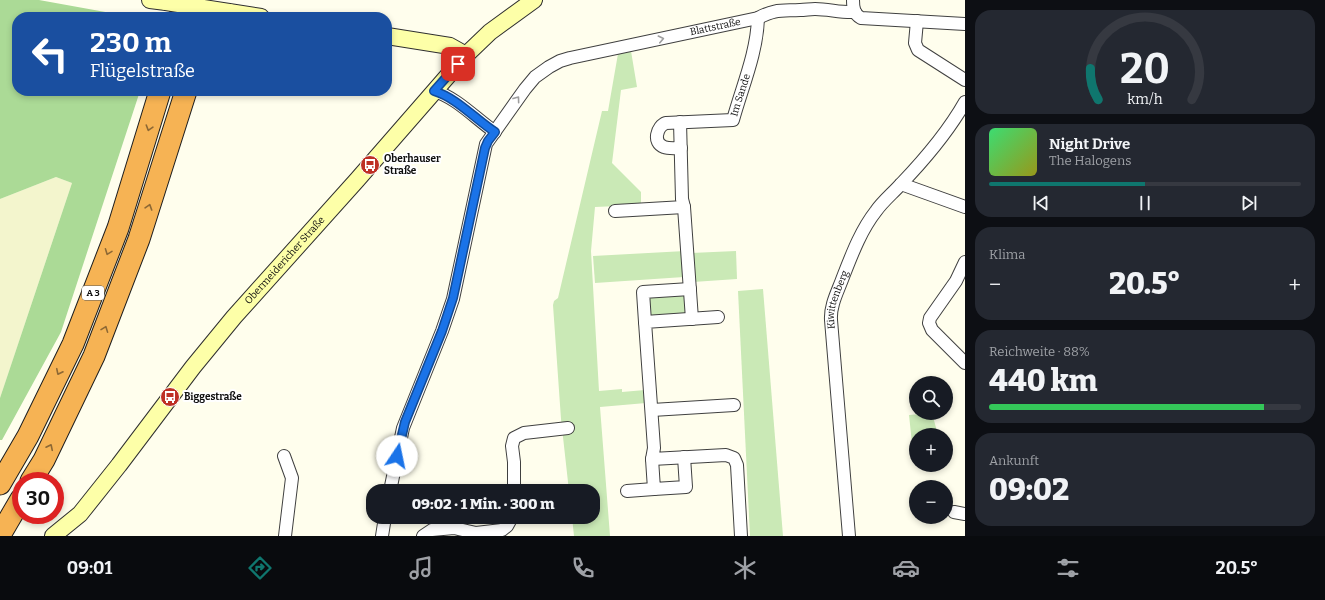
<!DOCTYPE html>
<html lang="de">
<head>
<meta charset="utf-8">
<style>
	:root { --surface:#171b24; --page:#242831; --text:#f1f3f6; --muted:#9ea1a6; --line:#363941; --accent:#0f766e }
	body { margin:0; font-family:Bitter,serif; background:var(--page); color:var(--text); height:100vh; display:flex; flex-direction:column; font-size:15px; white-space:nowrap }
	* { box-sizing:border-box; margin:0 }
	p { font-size:13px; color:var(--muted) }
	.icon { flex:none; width:22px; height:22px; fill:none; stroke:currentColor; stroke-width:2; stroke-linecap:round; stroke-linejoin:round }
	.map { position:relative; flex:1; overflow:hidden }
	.side { display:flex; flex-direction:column; gap:10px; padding:10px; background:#0d0f14; width:360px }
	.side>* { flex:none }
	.banner { position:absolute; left:12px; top:12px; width:380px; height:84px; border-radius:16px; box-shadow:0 2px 6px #0003; background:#1a4fa0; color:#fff; overflow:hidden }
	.buttons { position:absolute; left:909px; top:376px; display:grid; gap:8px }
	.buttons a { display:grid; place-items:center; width:44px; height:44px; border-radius:50%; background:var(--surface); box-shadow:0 2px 6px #0003; font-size:20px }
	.speed { position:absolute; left:12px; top:472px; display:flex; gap:8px; font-size:20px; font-weight:700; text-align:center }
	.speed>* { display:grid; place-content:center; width:52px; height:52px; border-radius:50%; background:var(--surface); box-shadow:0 2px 6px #0003; line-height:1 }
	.speed .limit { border:6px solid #d22; background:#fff; color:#111 }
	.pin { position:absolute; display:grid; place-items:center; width:34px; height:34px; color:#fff; margin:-17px; border-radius:8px; box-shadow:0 2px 6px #0006 }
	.me { position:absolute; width:44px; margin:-22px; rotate:11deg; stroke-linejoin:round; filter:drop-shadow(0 0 3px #0008) }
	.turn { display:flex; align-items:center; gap:14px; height:84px; padding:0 12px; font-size:18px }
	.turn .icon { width:52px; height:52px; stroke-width:2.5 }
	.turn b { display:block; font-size:28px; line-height:34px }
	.big { font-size:30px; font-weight:800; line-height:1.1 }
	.side .widget { flex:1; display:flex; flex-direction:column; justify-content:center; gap:6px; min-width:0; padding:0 14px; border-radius:16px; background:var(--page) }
	.side .dial { align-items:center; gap:0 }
	.dial svg { height:104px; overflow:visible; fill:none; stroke:var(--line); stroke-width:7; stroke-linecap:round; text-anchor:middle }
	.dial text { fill:var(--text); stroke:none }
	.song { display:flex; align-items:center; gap:12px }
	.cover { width:48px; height:48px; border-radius:6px; background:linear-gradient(135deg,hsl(140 70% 55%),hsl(60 70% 35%)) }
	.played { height:4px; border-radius:2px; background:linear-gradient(90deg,var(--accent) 50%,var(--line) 50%) }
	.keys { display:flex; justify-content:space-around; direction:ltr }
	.heat { display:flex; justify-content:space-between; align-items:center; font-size:22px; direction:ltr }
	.charge { height:6px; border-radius:3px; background:linear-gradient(90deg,#34c759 88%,var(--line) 0) }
	.trip { position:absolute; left:366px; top:484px; width:234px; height:40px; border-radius:16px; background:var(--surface); box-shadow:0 2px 6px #0003; font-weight:800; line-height:40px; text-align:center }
	.menu { display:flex; height:64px; justify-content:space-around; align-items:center; background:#090b0e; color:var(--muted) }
	.menu .icon { width:28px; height:28px }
	.menu .selected { color:var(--accent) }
	.menu b { font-size:18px; color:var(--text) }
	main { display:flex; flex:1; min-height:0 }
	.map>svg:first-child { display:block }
</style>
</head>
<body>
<main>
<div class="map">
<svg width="965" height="536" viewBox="0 0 965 536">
	<rect width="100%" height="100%" fill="#fffeed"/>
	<path fill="#f3f5cd" d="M56,177L72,183L0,398V199Z"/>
	<g fill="#cae9b6">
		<path d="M630,45L637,87L621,90L612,163L641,192V205L595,207L591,251L599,391L622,389V392L645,390L646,403L600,407L610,536H574L572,517H593V491H569L561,419L553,305L554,301L558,298L602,111H608L619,48Z"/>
		<path d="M685,251L684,277L595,283L593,256Z"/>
		<path d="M736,251L737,279L693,282L691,253Z"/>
		<path d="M763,289L783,536H750L738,291Z"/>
		<path d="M686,295L687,314L651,318L649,296Z"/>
		<path d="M932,413L938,435H916V462H914L909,415Z"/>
	</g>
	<path fill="#abda96" d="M0,0H39L133,17H17V91H140L61,332L2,440H0V398L72,183L56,177L0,199Z"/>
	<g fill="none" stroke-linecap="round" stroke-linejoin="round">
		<g stroke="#404040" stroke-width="14">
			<g id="street">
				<path d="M853,0C853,8 854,14 861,18L965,24"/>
				<path d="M917,21L915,43L918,50L965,80"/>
				<path d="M434,91C456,97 476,119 495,132"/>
				<path d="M680,122L682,199L684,207L692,319"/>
				<path id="s1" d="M681,148C676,148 669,149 664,147C652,143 657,126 666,123L733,120C742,87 757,53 758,18"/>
				<path d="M901,184L965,207"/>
				<path d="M615,211L684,207"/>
				<path d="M965,262L956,281L930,318L929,323L932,330L965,363"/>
				<path d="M718,317L645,322L654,448L652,459L726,455L734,458L737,465L741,536"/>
				<path d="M645,322L643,292L690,289"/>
				<path d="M652,410L734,405"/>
				<path d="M284,456L292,478L285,536"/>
				<path d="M652,459L654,489L686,487L684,457"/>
				<path id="s2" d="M390,491L403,428L442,331L453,299L486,144L525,89L535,77L549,67L560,61L570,58L758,18C775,9 781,11 800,10C805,10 810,9 815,9C829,9 841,13 855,12"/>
				<path d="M514,491V462L512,446L514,438L524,433L568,428"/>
				<path d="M627,491L654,489"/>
				<path d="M954,512L965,514"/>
				<path d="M382,536L385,517"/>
				<path d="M423,536L432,530L454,528L476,533L502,530L507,526L512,517"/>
				<path id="s3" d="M849,536L831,320C830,305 838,291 843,277C852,254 861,230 876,211C883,201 893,193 901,184C925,159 948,132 965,102"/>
			</g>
		</g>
		<g stroke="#2f2f2f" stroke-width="18">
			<g id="secondary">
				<path d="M150,0L166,2"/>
				<path d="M229,12L261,17"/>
				<path d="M387,36L450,46L466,55"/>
				<path id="s4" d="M53,536L80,514L119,465L193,367L234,317L357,180L466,55L490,32L534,0"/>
			</g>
		</g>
		<g stroke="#1e1e1e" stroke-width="23">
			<g id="highway">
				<path d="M180,17L184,0"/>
				<path d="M31,481L44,460L94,356L139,239L186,91"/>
				<path d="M0,484L28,436L73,344L118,228L160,91"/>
				<path d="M0,535L21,499"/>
			</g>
		</g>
		<use href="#street" stroke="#fff" stroke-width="12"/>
		<use href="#secondary" stroke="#fdffa8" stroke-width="16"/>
		<use href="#highway" stroke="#f6b354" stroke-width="21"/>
		<g stroke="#2f2f2f" stroke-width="18" stroke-linecap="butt">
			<path id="secondary-bridge" d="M166,2L229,12"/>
		</g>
		<use href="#secondary-bridge" stroke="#fdffa8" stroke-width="16"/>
	</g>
	<defs><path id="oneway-chevron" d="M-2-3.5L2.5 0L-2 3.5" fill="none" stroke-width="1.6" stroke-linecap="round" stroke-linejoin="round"/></defs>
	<g stroke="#9e9e9e">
		<use href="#oneway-chevron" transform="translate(661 39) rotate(-13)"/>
		<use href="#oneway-chevron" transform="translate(517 99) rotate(-54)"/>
	</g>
	<g stroke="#8d6834">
		<use href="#oneway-chevron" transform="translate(149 128) rotate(107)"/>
		<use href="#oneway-chevron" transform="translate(149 207) rotate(-72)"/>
		<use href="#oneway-chevron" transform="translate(108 252) rotate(111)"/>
		<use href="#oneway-chevron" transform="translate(105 329) rotate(-69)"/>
		<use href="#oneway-chevron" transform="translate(59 372) rotate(116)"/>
		<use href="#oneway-chevron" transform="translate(50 447) rotate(-64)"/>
	</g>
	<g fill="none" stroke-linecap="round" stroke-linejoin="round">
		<g stroke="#114b97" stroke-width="10">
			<path id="route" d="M397,456L405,422L442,331L453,298L485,148L488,141L495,132C475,119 457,98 434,91L458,64"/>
		</g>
		<use href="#route" stroke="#1a73e8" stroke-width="7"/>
	</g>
	<defs>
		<g id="bus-disc" transform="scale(1)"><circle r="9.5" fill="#be3024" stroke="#fff"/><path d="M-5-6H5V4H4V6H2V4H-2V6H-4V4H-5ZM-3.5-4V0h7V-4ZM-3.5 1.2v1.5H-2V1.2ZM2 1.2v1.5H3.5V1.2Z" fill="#fff"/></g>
	</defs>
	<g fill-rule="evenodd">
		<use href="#bus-disc" x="370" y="165"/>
		<use href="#bus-disc" x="170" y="397"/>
	</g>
	<g text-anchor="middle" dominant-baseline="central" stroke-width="4" stroke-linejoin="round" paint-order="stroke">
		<rect fill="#fff" stroke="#565656" stroke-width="1" x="82" y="286" width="22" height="14" rx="3"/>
		<g font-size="9" font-weight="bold" fill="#0d0d0d">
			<text x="93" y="293">A 3</text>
		</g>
		<g font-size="10" fill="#0d0d0d" stroke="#fff">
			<text stroke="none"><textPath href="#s2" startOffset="633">Blattstraße</textPath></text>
			<text stroke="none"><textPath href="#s1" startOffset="141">Im Sande</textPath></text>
			<text stroke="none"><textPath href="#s4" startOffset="361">Obermeidericher Straße</textPath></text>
			<text stroke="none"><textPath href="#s3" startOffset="238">Kiwittenberg</textPath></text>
		</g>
		<g font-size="10" font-weight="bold" fill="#0d0d0d" stroke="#fff" text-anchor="start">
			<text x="384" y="159">Oberhauser<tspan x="384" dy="12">Straße</tspan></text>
			<text x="184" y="397">Biggestraße</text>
		</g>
	</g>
</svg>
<div class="buttons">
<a><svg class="icon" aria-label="search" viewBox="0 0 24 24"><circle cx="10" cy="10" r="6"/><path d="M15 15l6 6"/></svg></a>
<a>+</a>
<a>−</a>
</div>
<div class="speed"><div class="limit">30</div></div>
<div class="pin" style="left:458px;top:64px;background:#d93025"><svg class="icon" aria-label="arrive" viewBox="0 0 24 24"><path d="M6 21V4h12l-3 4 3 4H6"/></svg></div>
<svg class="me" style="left:397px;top:456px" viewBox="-20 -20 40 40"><circle r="19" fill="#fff"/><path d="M0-13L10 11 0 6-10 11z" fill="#1a73e8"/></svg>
<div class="trip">09:02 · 1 Min. · 300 m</div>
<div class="banner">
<div class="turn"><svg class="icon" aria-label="left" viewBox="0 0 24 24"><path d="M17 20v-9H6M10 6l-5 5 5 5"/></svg><div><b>230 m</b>Flügelstraße</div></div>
</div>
</div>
<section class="side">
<div class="widget dial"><svg viewBox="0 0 100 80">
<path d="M14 69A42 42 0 1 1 86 69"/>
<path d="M14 69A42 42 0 0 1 8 45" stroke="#0f766e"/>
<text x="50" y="56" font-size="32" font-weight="700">20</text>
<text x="50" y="72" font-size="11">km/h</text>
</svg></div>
<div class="widget">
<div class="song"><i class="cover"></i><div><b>Night Drive</b><p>The Halogens</p></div></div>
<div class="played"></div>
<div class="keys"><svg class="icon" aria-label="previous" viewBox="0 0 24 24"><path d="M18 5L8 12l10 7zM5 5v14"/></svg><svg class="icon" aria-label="pause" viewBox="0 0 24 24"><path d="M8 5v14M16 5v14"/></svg><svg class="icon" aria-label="next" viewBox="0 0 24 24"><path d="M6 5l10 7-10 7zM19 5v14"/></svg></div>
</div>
<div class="widget"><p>Klima</p>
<div class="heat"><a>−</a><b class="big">20.5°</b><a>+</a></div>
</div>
<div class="widget"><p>Reichweite · 88%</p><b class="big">440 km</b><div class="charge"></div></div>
<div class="widget"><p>Ankunft</p><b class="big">09:02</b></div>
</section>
</main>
<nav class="menu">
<b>09:01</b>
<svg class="icon selected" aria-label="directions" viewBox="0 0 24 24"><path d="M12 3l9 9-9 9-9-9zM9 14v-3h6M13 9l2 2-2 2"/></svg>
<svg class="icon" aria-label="music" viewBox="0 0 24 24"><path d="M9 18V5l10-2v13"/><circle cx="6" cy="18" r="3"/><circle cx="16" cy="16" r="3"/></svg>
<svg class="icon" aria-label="phone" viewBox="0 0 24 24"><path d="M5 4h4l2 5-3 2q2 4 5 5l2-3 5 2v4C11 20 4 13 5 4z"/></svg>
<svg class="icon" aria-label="climate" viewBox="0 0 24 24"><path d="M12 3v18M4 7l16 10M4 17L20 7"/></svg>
<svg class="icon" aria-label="car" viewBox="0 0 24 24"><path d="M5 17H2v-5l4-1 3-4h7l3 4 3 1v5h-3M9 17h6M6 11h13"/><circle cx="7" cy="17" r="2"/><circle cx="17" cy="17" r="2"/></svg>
<svg class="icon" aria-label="filters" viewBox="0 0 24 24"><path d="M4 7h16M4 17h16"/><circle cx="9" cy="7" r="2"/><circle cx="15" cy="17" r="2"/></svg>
<b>20.5°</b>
</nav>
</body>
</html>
